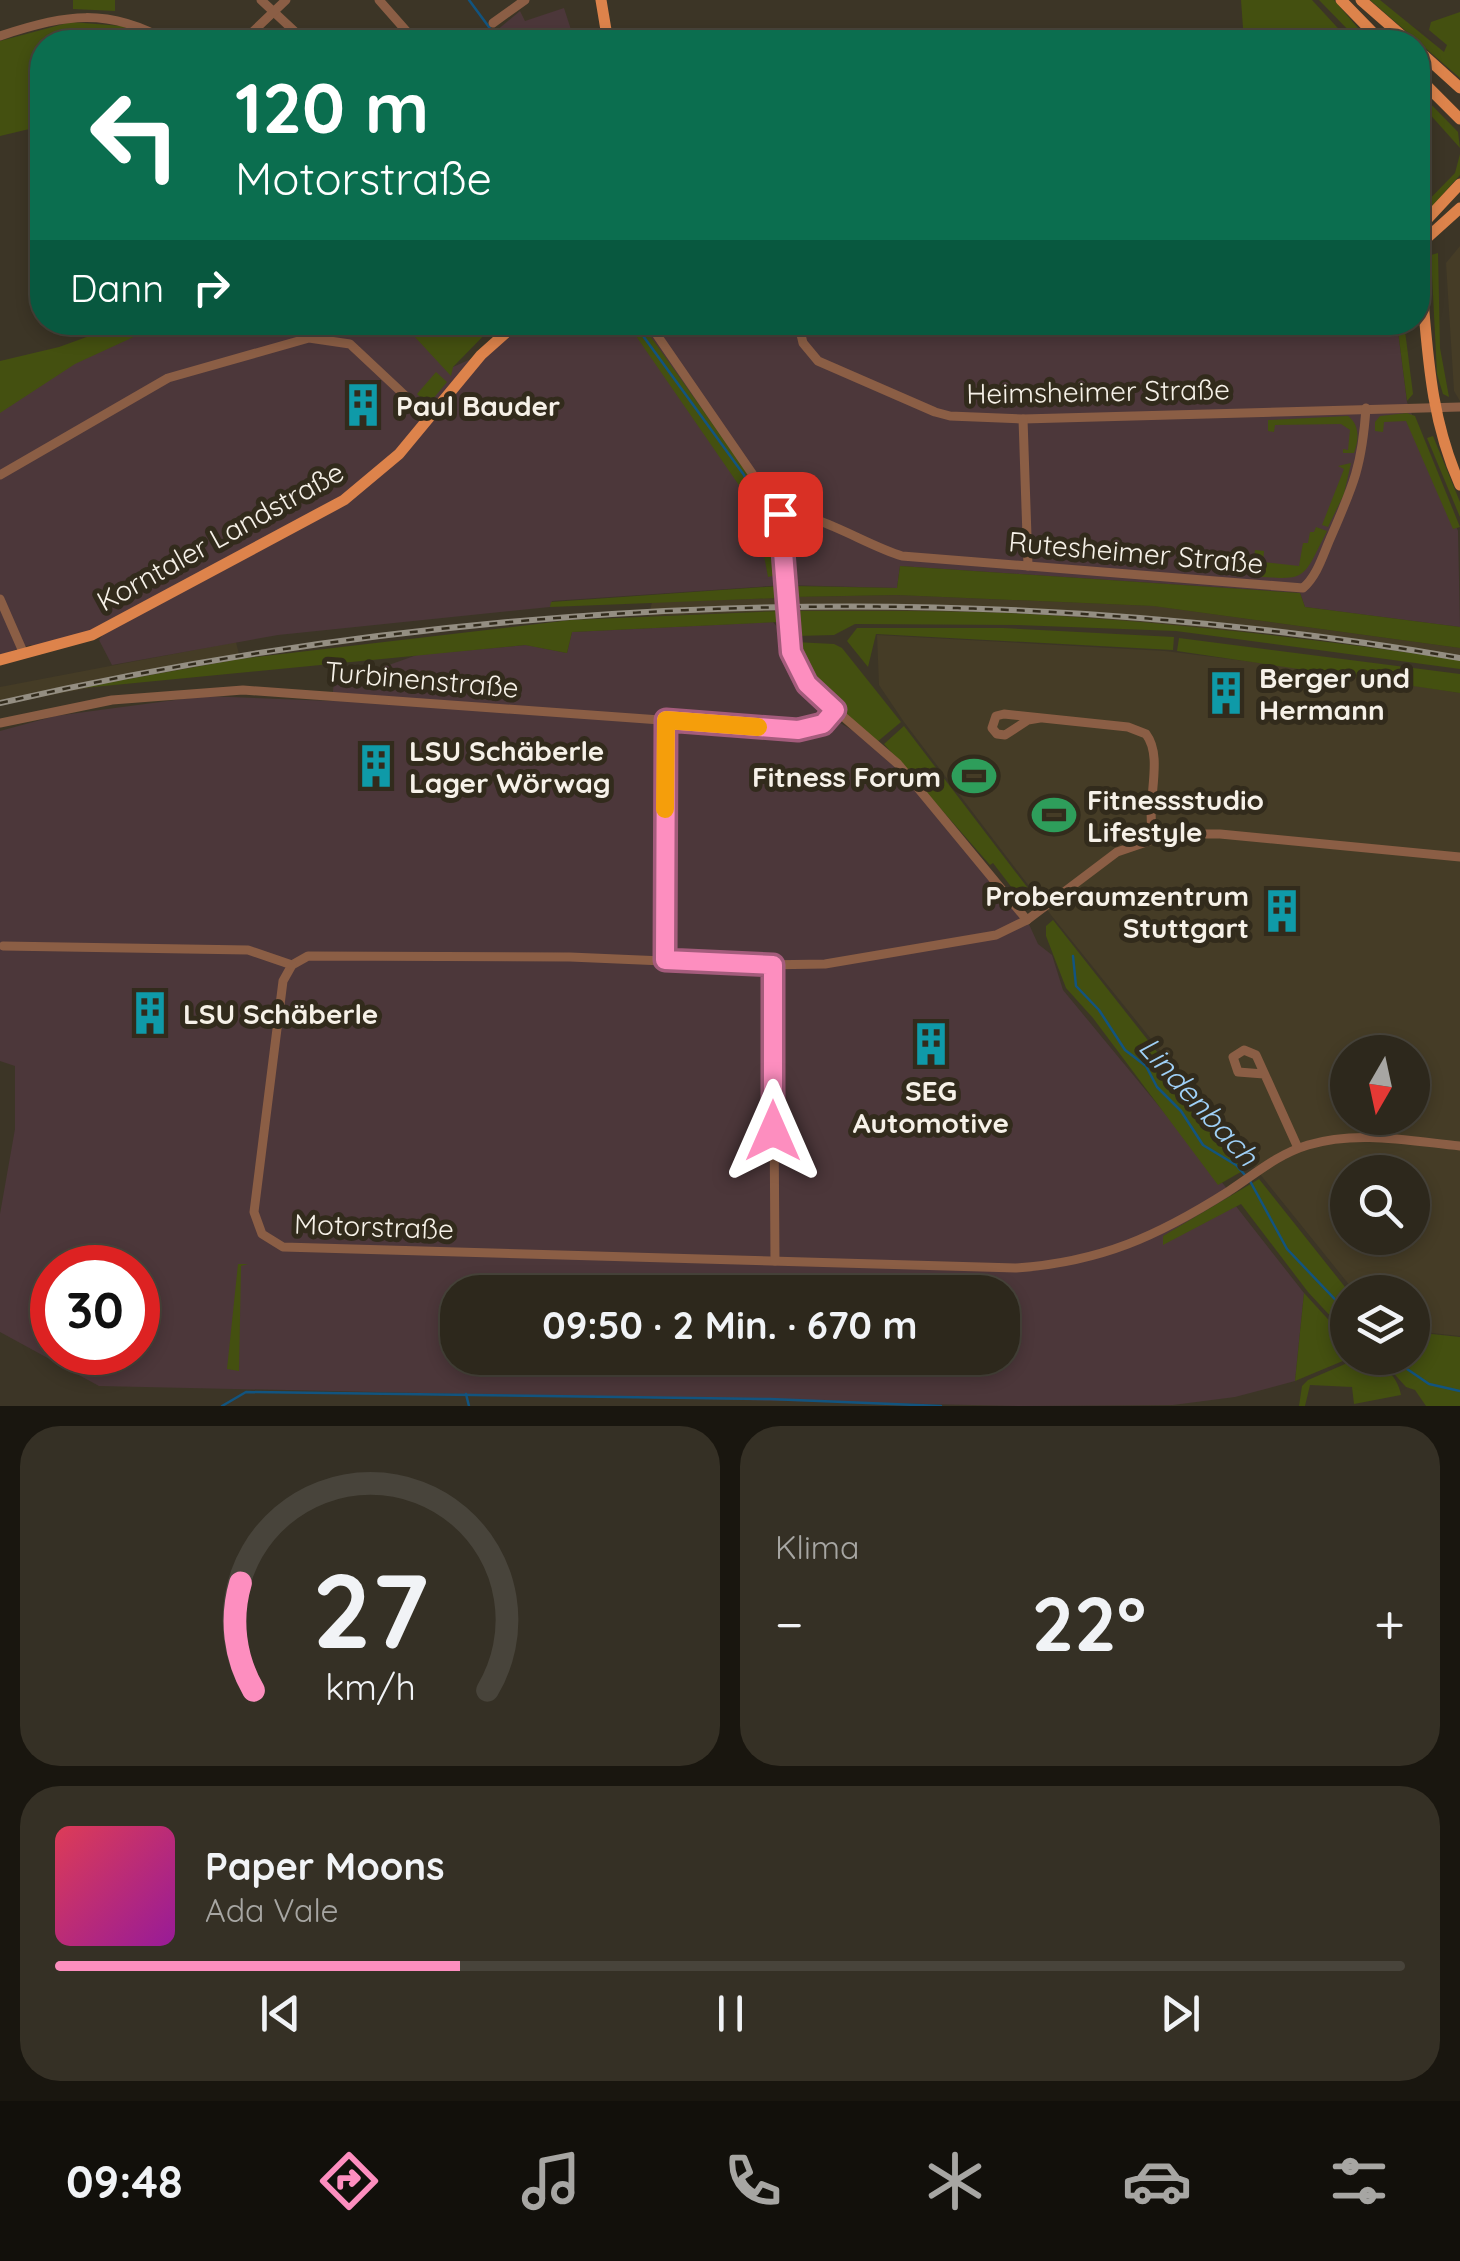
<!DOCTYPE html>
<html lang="de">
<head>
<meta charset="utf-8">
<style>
	:root { --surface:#2d281c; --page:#353025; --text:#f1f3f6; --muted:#a7a6a3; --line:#48443b; --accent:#fd8ebf }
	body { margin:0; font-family:Quicksand,sans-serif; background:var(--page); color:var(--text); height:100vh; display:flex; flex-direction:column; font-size:38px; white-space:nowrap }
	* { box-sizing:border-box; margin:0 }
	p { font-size:32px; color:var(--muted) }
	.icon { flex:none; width:55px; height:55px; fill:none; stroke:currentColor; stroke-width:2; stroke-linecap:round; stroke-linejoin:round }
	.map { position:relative; height:1406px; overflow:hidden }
	.side { display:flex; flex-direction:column; gap:20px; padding:20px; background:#19160f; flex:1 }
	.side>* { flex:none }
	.banner { position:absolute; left:30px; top:30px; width:1400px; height:305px; border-radius:40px; box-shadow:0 5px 15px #0003,0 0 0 2px var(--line); background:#0b6e4f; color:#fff; overflow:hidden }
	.needle { width:65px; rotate:189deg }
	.controls { position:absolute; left:1330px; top:1035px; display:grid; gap:20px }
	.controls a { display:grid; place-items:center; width:100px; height:100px; border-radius:50%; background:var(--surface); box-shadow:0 5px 15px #0003,0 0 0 2px var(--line); font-size:50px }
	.speed { position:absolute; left:30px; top:1245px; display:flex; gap:20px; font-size:50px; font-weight:700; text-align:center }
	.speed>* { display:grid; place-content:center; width:130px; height:130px; border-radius:50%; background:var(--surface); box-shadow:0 5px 15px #0003,0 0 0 2px var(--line); line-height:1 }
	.speed .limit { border:15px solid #d22; background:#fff; color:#111 }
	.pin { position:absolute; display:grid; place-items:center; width:85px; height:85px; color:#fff; margin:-42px; border-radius:20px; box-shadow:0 5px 15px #0006 }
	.me { position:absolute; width:110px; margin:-55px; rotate:0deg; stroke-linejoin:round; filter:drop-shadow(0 0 8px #0008) }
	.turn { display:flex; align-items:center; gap:35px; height:210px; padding:0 40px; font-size:45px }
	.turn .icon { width:130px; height:130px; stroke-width:2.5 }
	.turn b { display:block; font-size:70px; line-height:85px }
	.then { display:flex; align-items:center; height:95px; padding:0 40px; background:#0003; gap:20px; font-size:38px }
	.big { font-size:75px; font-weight:700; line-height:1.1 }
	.side .widget { flex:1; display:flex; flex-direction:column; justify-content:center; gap:15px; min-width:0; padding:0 35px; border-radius:40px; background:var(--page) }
	.side .dial { align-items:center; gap:0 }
	.dial svg { height:260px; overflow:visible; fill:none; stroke:var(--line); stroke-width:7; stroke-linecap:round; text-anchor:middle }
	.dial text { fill:var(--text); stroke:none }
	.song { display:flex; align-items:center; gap:30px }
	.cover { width:120px; height:120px; border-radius:15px; background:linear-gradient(135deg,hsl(350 70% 55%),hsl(300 70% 35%)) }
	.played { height:10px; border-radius:5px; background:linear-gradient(90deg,var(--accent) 30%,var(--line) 30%) }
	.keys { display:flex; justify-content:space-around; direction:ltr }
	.heat { display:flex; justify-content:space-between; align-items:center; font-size:55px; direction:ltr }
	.side .tiles { flex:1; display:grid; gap:20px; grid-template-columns:1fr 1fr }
	.widget:last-child { grid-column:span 2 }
	.trip { position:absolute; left:440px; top:1275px; width:580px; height:100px; border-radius:40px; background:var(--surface); box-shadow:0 5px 15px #0003,0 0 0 2px var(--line); font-weight:700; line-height:100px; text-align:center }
	.tab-bar { display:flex; height:160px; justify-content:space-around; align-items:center; background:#12100b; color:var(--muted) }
	.tab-bar .icon { width:70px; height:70px }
	.tab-bar .active { color:var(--accent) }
	.tab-bar b { font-size:45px; color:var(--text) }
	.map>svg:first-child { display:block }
</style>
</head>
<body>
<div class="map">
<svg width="1460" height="1406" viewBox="0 0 1460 1406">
	<rect width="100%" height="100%" fill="#3c3526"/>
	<g fill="#453c26" fill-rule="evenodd">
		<path d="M1460,246V401L1454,391L1446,263Z"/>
		<path d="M897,595L1154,606L1460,648V660L1298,636L1023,614L797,611L796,597Z"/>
		<path d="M779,598L780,611L649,616L652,602Z"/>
		<path d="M877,635L1165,651L1310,669L1460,693V1336L1413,1331L1412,1292H1355L1051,915L904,722L879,685ZM1348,1052H1412V1118H1348ZM1348,1172H1412V1238H1348Z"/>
		<path d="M236,642L240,659L0,705V687Z"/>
	</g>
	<g fill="#4c373a" fill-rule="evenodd">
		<path d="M564,8L575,42H500L496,31L520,11L525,21Z"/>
		<path d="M531,322L1397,323L1407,402L1458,531L1460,627L1305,607L1300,593L900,566L897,588L785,585L552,601L550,607L278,635L112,665L99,640L104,633L50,649L30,645L0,655V392L154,323H255L272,336L307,330L348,331L363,323H404L453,367L493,349Z"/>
		<path d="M773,622L788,640L791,652L837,721L878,746L1027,920L1038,944L1052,955L1063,990L1229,1191L1235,1205L1304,1293L1295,1381L1235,1397L1173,1405L1019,1406L99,1386L0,1332V1214L15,1129V1066L0,1061V731L55,716L205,696L332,701L335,671L383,667L417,655L526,645L567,653L572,632ZM52,1268H138V1352H52ZM458,1292H1002V1358H458Z"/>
	</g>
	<g fill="#445010">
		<path d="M73,0H115V11L73,9Z"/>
		<path d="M1241,0H1312L1347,38L1336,42H1244Z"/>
		<path d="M1319,0H1334L1370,42H1360Z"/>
		<path d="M1370,0H1380L1444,52L1447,45L1429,30L1431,22L1460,12V78Z"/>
		<path d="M71,22L122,26L157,42H42V126L0,136V41Z"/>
		<path d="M1418,91L1458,132L1460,148L1418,101Z"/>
		<path d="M1460,154V175L1418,222V211L1455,173Z"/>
		<path d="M1438,253L1440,348L1449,397L1443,394L1437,374L1431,255Z"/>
		<path d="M128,322L164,323L75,364L0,413V361L59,347Z"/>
		<path d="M255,323V322L363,323L348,331L307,330L272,336Z"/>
		<path d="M402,323H496L453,367L451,376Z"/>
		<path d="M627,323H641L754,482L755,489L745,494Z"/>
		<path d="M1397,323H1404L1413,394L1407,401Z"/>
		<path d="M436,372L447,382L428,405L417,394Z"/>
		<path d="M1407,413L1415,416L1460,527L1453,529L1406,421L1384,422L1383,432L1375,431V422L1380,416Z"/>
		<path d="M1348,416C1360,425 1359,440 1354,453H1343V449L1348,450L1350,430L1341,424L1275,425L1274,432L1268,431V420Z"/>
		<path d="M1433,436L1460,502V517L1427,438Z"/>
		<path d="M1351,463L1344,494L1328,527L1322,525L1344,469L1338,466Z"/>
		<path d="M1316,527L1327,531C1302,580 1308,581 1252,576L1255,550L1264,551L1263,562L1299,566L1303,543H1308L1310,532H1314Z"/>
		<path d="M772,532L777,575L768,577L760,534Z"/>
		<path d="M900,566L1300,593L1305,607L1460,627V648L1153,606L897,595L792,597L793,586L897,588Z"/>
		<path d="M780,586L779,598L550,607L551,602Z"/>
		<path d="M780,611V622L572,632L567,653L525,645L73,689L240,659L571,620Z"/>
		<path d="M797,611C873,611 950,610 1026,614C1172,622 1316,639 1460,660V669L1176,631L1017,625L855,624L834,635L796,636Z"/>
		<path d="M857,628H1003L1174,637L1173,650L876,634L868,667L847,641Z"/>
		<path d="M1179,638L1460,674V693L1177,651Z"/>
		<path d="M795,642L834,644L842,648L901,722L877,742L812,681Z"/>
		<path d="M904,726L1037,900L1019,897L993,863L990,865L884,744Z"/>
		<path d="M1053,920L1248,1167L1246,1169L1218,1185L1093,1018L1066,988L1046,936V926Z"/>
		<path d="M1259,1179L1349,1292L1347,1334L1308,1292L1241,1204L1163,1245V1236Z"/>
		<path d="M238,1264H248L241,1266L239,1371L227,1369Z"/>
		<path d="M1304,1293L1347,1340L1350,1358L1295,1381Z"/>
		<path d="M1413,1332L1460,1337V1406H1426L1415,1390L1406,1387L1380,1358H1412Z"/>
		<path d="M1359,1358C1378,1358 1398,1375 1401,1395L1354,1404L1352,1387L1310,1385L1305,1406H1299L1302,1386L1308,1380Z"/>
	</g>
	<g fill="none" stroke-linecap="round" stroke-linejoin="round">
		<g stroke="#12547f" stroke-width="2.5">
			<path d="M469,0L500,42"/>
			<path d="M633,322L744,475L750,489"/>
			<path d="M1073,956L1076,986L1099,1010L1125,1050L1146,1066L1157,1087L1181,1111L1203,1145L1236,1165L1245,1175"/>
			<path d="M1250,1181L1287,1249L1348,1313"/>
			<path d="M1391,1358L1429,1384L1460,1391"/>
			<path d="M466,1394L469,1406"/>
			<path d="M222,1406L246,1392L770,1399L941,1406"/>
		</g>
		<g stroke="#8b5e45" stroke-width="9">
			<path d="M261,0L306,42"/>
			<path d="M379,0L416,42"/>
			<path d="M493,23L525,0"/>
			<path d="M0,36C64,14 109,7 169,42"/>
			<path d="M242,42L286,0"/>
			<path d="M648,322L780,514L788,640L797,668L816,693L898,764L1027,920"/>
			<path d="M798,322L803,343L818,361L935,412L950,416L1023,419L1460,407"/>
			<path d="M1023,419L1028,566"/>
			<path d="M0,475L168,378L309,338L350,344L429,418"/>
			<path d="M780,514C812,509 867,546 902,556L1303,588C1317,576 1323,555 1330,539C1353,486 1362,467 1366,408"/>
			<path d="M0,599L24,654"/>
			<path d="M1040,718L1028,720L1005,735L997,734L992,728L996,716L1004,714L1128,727L1146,734C1165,759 1144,805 1154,837"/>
			<path d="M0,723L112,700L243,690L798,730L823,724L835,709"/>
			<path d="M1460,857L1220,834H1170L1117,852L1027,920L996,935L825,964L757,965L570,957L308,956L292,965L283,981L254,1212L262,1234L283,1247L1016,1268C1101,1262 1158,1236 1229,1191C1255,1174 1278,1154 1308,1145C1357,1130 1410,1141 1460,1146"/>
			<path d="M3,946L248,950L292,965"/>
			<path d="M665,960L666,720"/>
			<path d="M773,965L775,1261"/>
			<path d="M1264,1074L1238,1072L1233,1057L1244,1050L1256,1055L1298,1148"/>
		</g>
		<g stroke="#dd834b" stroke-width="11">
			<path d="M601,0L608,42"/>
			<path d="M1341,0L1382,42"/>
			<path d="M1361,0L1409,42"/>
			<path d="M1418,50L1460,88"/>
			<path d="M1418,77L1460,119"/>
			<path d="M1418,229L1460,184"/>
			<path d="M1418,246L1460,208"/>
			<path d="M1418,250C1428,333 1425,406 1460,485"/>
			<path d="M0,660L92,635L344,500L399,454L481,355L518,322"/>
		</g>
		<g stroke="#948e82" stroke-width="6">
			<path id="rail" d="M0,703C477,594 977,575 1460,658"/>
		</g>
		<use href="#rail" stroke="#322b1c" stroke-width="2.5" stroke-dasharray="8" stroke-linecap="butt"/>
	</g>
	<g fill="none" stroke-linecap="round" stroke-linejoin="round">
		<g stroke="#a45c7c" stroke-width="25">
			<path id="route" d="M773,1131V965L665,960L666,720L798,730L823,724L835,710L807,684L791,652L780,514"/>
		</g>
		<use href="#route" stroke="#fd8ebf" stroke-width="18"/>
		<path stroke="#f59e0b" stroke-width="18" d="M665,809L666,720L758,727"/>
	</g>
	<defs>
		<g id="building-bare" transform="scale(3.45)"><path d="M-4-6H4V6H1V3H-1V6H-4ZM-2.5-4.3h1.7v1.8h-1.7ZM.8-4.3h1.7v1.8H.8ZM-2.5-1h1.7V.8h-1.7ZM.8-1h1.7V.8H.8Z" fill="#0f9aa8" stroke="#322b1c" stroke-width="2.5" paint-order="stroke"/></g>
		<g id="stadium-bare" transform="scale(3.45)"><path d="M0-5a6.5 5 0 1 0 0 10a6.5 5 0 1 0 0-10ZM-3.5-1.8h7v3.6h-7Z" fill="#2e9e5b" stroke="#322b1c" stroke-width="2.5" paint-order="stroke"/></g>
	</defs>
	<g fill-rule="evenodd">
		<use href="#building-bare" x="363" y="405"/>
		<use href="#building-bare" x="1226" y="693"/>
		<use href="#building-bare" x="376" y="766"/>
		<use href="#stadium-bare" x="974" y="776"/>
		<use href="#stadium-bare" x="1054" y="815"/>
		<use href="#building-bare" x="1282" y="911"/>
		<use href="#building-bare" x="150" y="1013"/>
		<use href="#building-bare" x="931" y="1044"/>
	</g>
	<g text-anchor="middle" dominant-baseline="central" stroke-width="10" stroke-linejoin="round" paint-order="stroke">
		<g font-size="28" fill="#f6f1e8" stroke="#322b1c">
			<text transform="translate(1098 391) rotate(-1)">Heimsheimer Straße</text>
			<text transform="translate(220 536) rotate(-29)">Korntaler Landstraße</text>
			<text transform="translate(1136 552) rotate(5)">Rutesheimer Straße</text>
			<text transform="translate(422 679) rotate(5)">Turbinenstraße</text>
			<text transform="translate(374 1226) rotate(2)">Motorstraße</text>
		</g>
		<g font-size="28" font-weight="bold" fill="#f6f1e8" stroke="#322b1c" text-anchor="start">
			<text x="396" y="405">Paul Bauder</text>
			<text x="1259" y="677">Berger und<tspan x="1259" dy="32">Hermann</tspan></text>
			<text x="409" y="750">LSU Schäberle<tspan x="409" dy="32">Lager Wörwag</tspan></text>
			<text x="941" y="776" text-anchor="end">Fitness Forum</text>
			<text x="1087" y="799">Fitnessstudio<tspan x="1087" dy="32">Lifestyle</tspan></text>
			<text x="1249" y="895" text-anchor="end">Proberaumzentrum<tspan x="1249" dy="32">Stuttgart</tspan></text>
			<text x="183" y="1013">LSU Schäberle</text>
			<text x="931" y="1090" text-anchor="middle">SEG<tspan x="931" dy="32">Automotive</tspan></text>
		</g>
		<g font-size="30" font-style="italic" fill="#9fd0f7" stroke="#322b1c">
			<text transform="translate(1199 1101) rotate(48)">Lindenbach</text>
		</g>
	</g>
</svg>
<div class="controls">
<a><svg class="needle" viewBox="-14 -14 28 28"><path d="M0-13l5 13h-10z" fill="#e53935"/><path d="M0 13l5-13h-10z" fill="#a7a6a3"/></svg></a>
<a><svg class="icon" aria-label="search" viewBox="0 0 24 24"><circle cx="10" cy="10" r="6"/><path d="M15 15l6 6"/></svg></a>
<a><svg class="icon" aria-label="layers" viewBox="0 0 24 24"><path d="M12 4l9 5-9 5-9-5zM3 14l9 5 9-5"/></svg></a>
</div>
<div class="speed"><div class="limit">30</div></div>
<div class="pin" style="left:780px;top:514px;background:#d93025"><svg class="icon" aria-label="arrive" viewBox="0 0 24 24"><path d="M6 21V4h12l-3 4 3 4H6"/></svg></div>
<svg class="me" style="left:773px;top:1131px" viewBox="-20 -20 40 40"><path d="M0-17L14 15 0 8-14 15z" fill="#fd8ebf" stroke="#fff" stroke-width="4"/></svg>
<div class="trip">09:50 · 2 Min. · 670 m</div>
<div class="banner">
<div class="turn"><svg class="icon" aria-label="left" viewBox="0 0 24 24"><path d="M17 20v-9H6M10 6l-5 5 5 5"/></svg><div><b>120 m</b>Motorstraße</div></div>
<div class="then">Dann<svg class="icon" aria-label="right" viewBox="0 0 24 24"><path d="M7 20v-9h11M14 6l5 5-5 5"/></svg></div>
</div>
</div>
<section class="side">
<div class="tiles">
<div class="widget dial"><svg viewBox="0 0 100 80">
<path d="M14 69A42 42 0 1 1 86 69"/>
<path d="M14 69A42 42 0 0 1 10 36" stroke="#fd8ebf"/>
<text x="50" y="56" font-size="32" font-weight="700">27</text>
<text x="50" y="72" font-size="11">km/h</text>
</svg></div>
<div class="widget"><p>Klima</p>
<div class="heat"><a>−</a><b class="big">22°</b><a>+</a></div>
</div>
<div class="widget">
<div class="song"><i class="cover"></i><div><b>Paper Moons</b><p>Ada Vale</p></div></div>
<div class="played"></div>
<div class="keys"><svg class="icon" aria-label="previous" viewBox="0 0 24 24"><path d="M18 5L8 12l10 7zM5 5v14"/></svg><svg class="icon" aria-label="pause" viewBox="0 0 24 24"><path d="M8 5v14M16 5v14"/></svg><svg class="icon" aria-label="next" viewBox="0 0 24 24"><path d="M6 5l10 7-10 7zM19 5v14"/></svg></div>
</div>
</div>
</section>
<nav class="tab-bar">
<b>09:48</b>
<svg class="icon active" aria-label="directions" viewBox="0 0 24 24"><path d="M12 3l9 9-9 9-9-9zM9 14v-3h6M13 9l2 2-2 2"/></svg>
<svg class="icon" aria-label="music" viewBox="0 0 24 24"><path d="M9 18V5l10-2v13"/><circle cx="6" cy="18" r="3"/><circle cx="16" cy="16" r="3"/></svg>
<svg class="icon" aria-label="phone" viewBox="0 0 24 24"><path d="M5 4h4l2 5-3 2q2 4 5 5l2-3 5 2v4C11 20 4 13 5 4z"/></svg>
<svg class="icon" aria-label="climate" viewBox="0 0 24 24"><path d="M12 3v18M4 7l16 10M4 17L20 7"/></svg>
<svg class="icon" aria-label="car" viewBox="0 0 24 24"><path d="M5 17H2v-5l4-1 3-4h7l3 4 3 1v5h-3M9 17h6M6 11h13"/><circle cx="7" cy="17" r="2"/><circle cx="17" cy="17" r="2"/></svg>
<svg class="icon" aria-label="filters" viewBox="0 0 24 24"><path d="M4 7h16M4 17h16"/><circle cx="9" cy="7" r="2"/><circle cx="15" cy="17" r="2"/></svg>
</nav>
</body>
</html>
